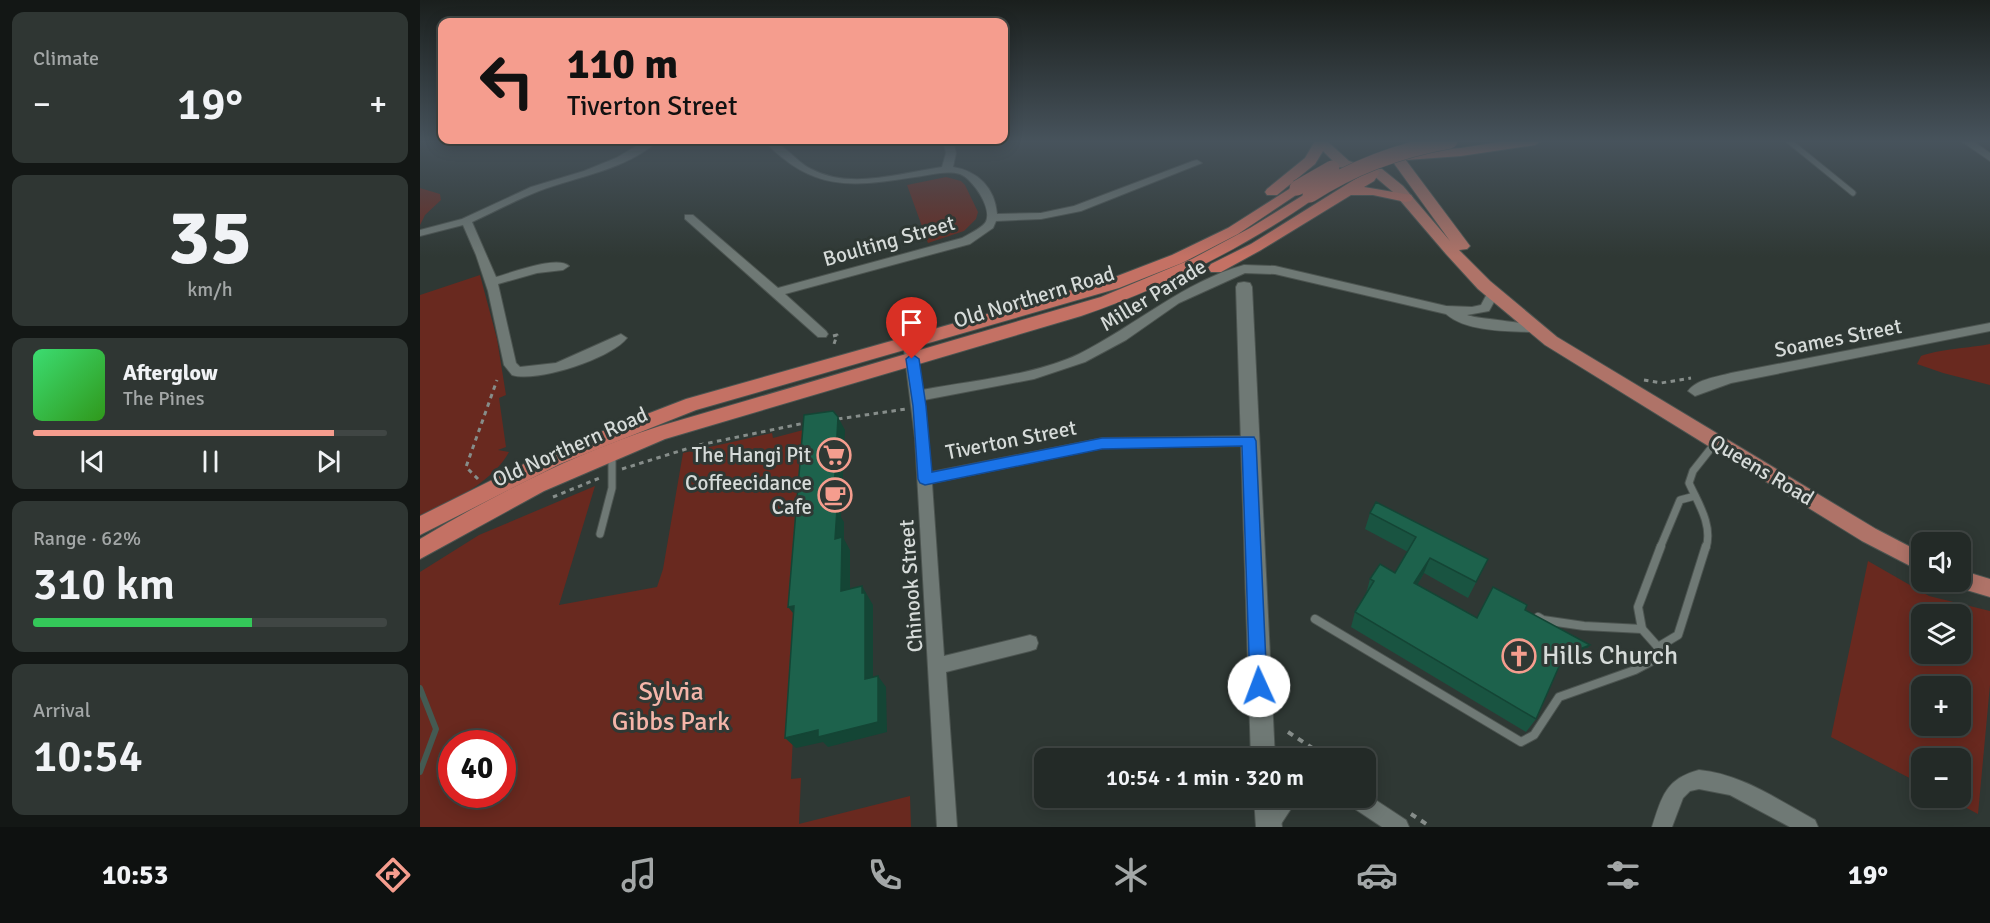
<!DOCTYPE html>
<html lang="en">
<head>
<meta charset="utf-8">
<style>
	:root { --surface:#232a27; --page:#2f3633; --text:#f1f3f6; --muted:#a3a7a7; --line:#404644; --accent:#f59d8e }
	body { margin:0; font-family:Signika,sans-serif; background:var(--page); color:var(--text); height:100vh; display:flex; flex-direction:column; font-size:22px; white-space:nowrap }
	* { box-sizing:border-box; margin:0 }
	p { font-size:20px; color:var(--muted) }
	.icon { flex:none; width:33px; height:33px; fill:none; stroke:currentColor; stroke-width:2; stroke-linecap:round; stroke-linejoin:round }
	.map { position:relative; flex:1; overflow:hidden }
	.drawer { display:flex; flex-direction:column; gap:12px; padding:12px; background:#131715; width:420px }
	.drawer>* { flex:none }
	.banner { position:absolute; left:18px; top:18px; width:570px; height:126px; border-radius:12px; box-shadow:0 3px 15px #0003,0 0 0 2px var(--line); background:#f59d8e; color:#111; overflow:hidden }
	.buttons { position:absolute; left:1491px; top:532px; display:grid; gap:12px }
	.buttons a { display:grid; place-items:center; width:60px; height:60px; border-radius:12px; background:var(--surface); box-shadow:0 3px 15px #0003,0 0 0 2px var(--line); font-size:30px }
	.speed { position:absolute; left:18px; top:730px; display:flex; gap:12px; font-size:30px; font-weight:700; text-align:center }
	.speed>* { display:grid; place-content:center; width:78px; height:78px; border-radius:50%; background:var(--surface); box-shadow:0 3px 15px #0003,0 0 0 2px var(--line); line-height:1 }
	.speed .limit { border:9px solid #d22; background:#fff; color:#111 }
	.pin { position:absolute; display:grid; place-items:center; width:51px; height:51px; color:#fff; margin:-62px -26px; border-radius:50% 50% 50% 0; rotate:-45deg; box-shadow:0 0 6px #0007 }
	.pin .icon { rotate:45deg }
	.me { position:absolute; width:66px; margin:-33px; rotate:358deg; stroke-linejoin:round; filter:drop-shadow(0 0 4px #0008) }
	.turn { display:flex; align-items:center; gap:21px; height:126px; padding:0 30px; font-size:27px }
	.turn .icon { width:78px; height:78px; stroke-width:2.5 }
	.turn b { display:block; font-size:42px; line-height:51px }
	.big { font-size:45px; font-weight:600; line-height:1.1 }
	.drawer .tile { flex:1; display:flex; flex-direction:column; justify-content:center; gap:9px; min-width:0; padding:0 21px; border-radius:12px; background:var(--page) }
	.drawer .dial { align-items:center; gap:0 }
	.dial b { font-size:78px; line-height:1 }
	.song { display:flex; align-items:center; gap:18px }
	.cover { width:72px; height:72px; border-radius:9px; background:linear-gradient(135deg,hsl(140 70% 55%),hsl(110 70% 35%)) }
	.played { height:6px; border-radius:3px; background:linear-gradient(90deg,var(--accent) 85%,var(--line) 85%) }
	.keys { display:flex; justify-content:space-around; direction:ltr }
	.heat { display:flex; justify-content:space-between; align-items:center; font-size:33px; direction:ltr }
	.charge { height:9px; border-radius:4px; background:linear-gradient(90deg,#34c759 62%,var(--line) 0) }
	.trip { position:absolute; left:614px; top:748px; width:342px; height:60px; border-radius:12px; background:var(--surface); box-shadow:0 3px 15px #0003,0 0 0 2px var(--line); font-weight:600; line-height:60px; text-align:center }
	.tab-bar { display:flex; height:96px; justify-content:space-around; align-items:center; background:#0e1110; color:var(--muted) }
	.tab-bar .icon { width:42px; height:42px }
	.tab-bar .selected { color:var(--accent) }
	.tab-bar b { font-size:27px; color:var(--text) }
	main { display:flex; flex:1; min-height:0 }
	.map>svg:first-child { display:block }
</style>
</head>
<body>
<main>
<section class="drawer">
<div class="tile"><p>Climate</p>
<div class="heat"><a>−</a><b class="big">19°</b><a>+</a></div>
</div>
<div class="tile dial"><b>35</b><p>km/h</p></div>
<div class="tile">
<div class="song"><i class="cover"></i><div><b>Afterglow</b><p>The Pines</p></div></div>
<div class="played"></div>
<div class="keys"><svg class="icon" aria-label="previous" viewBox="0 0 24 24"><path d="M18 5L8 12l10 7zM5 5v14"/></svg><svg class="icon" aria-label="pause" viewBox="0 0 24 24"><path d="M8 5v14M16 5v14"/></svg><svg class="icon" aria-label="next" viewBox="0 0 24 24"><path d="M6 5l10 7-10 7zM19 5v14"/></svg></div>
</div>
<div class="tile"><p>Range · 62%</p><b class="big">310 km</b><div class="charge"></div></div>
<div class="tile"><p>Arrival</p><b class="big">10:54</b></div>
</section>
<div class="map">
<svg width="1570" height="827" viewBox="0 0 1570 827">
	<rect width="100%" height="100%" fill="#2f3834"/>
	<g fill="#69291f" fill-rule="evenodd">
		<path d="M526,177L541,181L545,185L558,212L556,219L544,231L508,243L487,185Z"/>
		<path d="M0,188L20,194L21,200L5,215L0,225Z"/>
		<path d="M60,275L77,339L86,395L79,398L86,447L78,450L89,452C71,484 31,501 0,518V295Z"/>
		<path d="M1570,344V385L1523,373L1497,364L1501,356C1519,349 1550,348 1570,344Z"/>
		<path d="M387,429L371,779L381,778L379,824L490,796L491,827H0V572L59,535L175,486L139,605L237,587L243,569L263,453L352,433L353,438ZM32,744H82V795H32Z"/>
		<path d="M1448,561L1509,596L1570,611V685L1558,814L1528,798H1540V759H1502L1501,784L1411,737ZM1502,615H1540V654H1502ZM1502,687H1540V726H1502Z"/>
	</g>
	<g fill="none" stroke-linecap="round" stroke-linejoin="round">
		<path stroke="#445a52" stroke-width="6" d="M0,688L16,729L0,772"/>
		<g stroke="#4c5450" stroke-width="7">
			<path id="service-far2" d="M1369,141L1433,193"/>
		</g>
		<g stroke="#4c5450" stroke-width="9">
			<g id="service-far1">
				<path d="M180,534L192,488V454"/>
				<path d="M1240,548L1260,500L1275,496"/>
				<path d="M1286,548C1293,525 1278,503 1269,483L1273,471L1296,442"/>
			</g>
		</g>
		<g stroke="#4c5450" stroke-width="10">
			<g id="service">
				<path d="M1118,617L1123,620L1164,626L1222,629"/>
				<path d="M895,619L1101,742L1114,735L1139,697L1215,670L1232,661L1238,647L1258,635L1286,546"/>
				<path d="M1238,647L1222,629L1218,607L1241,546"/>
			</g>
		</g>
		<g stroke="#4c5450" stroke-width="2">
			<g id="minor">
				<path d="M225,141H238C205,170 159,176 119,191C96,200 74,212 52,222L76,277C91,273 137,255 149,266L143,270L117,273L78,284L96,363L100,367L136,363L201,334L207,338C192,358 117,383 92,375L84,365L68,291L56,255L43,225L0,236V230L42,219L111,187L164,171L196,158Z"/>
				<path d="M344,141C365,141 373,160 391,169C430,190 481,173 522,167L526,153L523,141H533L536,153L533,167C558,171 575,188 577,214L621,213L654,206L773,161L777,160L782,163L661,211L621,219L576,221L573,228L550,244L365,294L406,331L408,334L406,337H398L265,219V215H273L358,288L542,238C549,234 560,229 565,223C574,210 553,179 540,174C526,170 510,175 495,177C431,187 394,192 344,141Z"/>
				<path d="M1541,141H1553L1570,153V161Z"/>
				<path d="M824,265L855,266L1026,306L1052,307L1061,305L1069,290L1073,289L1079,293L1069,311L1047,315C1061,320 1114,322 1119,328L1113,332C1086,331 1047,332 1026,314L855,274L825,273L759,303L706,340L665,362L614,379L504,400L511,472L683,438L829,436L834,437L836,441L834,445L829,446L683,448L512,483L524,656L610,635L616,637L618,643L616,649L610,651L526,672L537,827H517L495,438L483,342L489,338L495,342L502,390C550,381 616,375 659,354C715,326 763,282 824,265Z"/>
				<path d="M1570,323V331L1311,383L1275,396L1268,391C1277,379 1297,377 1311,373Z"/>
				<path d="M843,749L867,750L873,753L876,759H834L837,752Z"/>
				<path d="M1279,770C1322,774 1358,800 1395,820L1398,827H1370L1310,795L1279,789L1270,791L1263,798L1252,827H1232C1242,797 1245,779 1279,770Z"/>
				<path d="M945,793L986,820L989,827H962L929,805L927,798H945Z"/>
				<path d="M857,798H878L859,827H840L842,818Z"/>
			</g>
		</g>
		<g stroke="#4c5450" stroke-width="2">
			<g id="tertiary">
				<path d="M824,282L830,283L832,287L855,759H831L816,287L818,283Z"/>
				<path d="M834,798H858L862,827H836Z"/>
			</g>
		</g>
		<g stroke="#4c5450" stroke-width="2">
			<g id="primary">
				<path d="M893,141H907L929,161L953,169H962L983,186L1030,241L973,162L975,159H985L1050,246L1047,249L1039,250L1070,281L1137,337L1456,529L1502,553V572L1442,541L1125,345L1058,289L1026,254L973,192L953,175L919,167Z"/>
				<path d="M1540,570L1570,579V597L1533,586L1531,582H1540Z"/>
			</g>
		</g>
		<g stroke="#4c5450" stroke-width="2">
			<g id="trunk">
				<path d="M895,141L908,143L895,164L857,195H847L845,192L847,189L885,158Z"/>
				<path d="M1085,141H1121L1115,145L1041,156L986,160L979,156L986,152L1041,148Z"/>
				<path d="M953,168L960,172L954,181L944,187L991,195L993,198L991,201L986,202L953,195H931L841,250L801,272H791L788,268L791,264L831,244Z"/>
				<path d="M877,184L882,185L884,188L882,191L818,234L762,263L699,288L276,410L140,464L0,535V516L126,453L266,399L687,280L752,255L808,228Z"/>
				<path d="M890,191L897,195L895,198C822,249 745,287 661,316L245,439L124,491L0,559V539C75,494 156,453 240,426L681,297L772,259L830,228Z"/>
			</g>
		</g>
		<g stroke="#868d8a" stroke-width="3" stroke-dasharray="4.5 4.5" stroke-linecap="butt">
			<path d="M413,336L417,335L413,347"/>
			<path d="M1224,380L1241,383L1271,378"/>
			<path d="M418,419L486,409"/>
			<path d="M202,469L279,445L385,423"/>
			<path d="M58,479L46,467L77,380"/>
			<path d="M133,497L182,477"/>
		</g>
		<g stroke="#868d8a" stroke-width="4" stroke-dasharray="6 6" stroke-linecap="butt">
			<path d="M868,732L909,759"/>
			<path d="M991,814L1011,827"/>
		</g>
		<use href="#service-far2" stroke="#6f7975" stroke-width="5"/>
		<use href="#service-far1" stroke="#6f7975" stroke-width="7"/>
		<use href="#service" stroke="#6f7975" stroke-width="8"/>
		<use href="#minor" fill="#6f7975" fill-rule="evenodd"/>
		<use href="#tertiary" fill="#6f7975" fill-rule="evenodd"/>
		<use href="#primary" fill="#af7368" fill-rule="evenodd"/>
		<use href="#trunk" fill="#c47164" fill-rule="evenodd"/>
		<g stroke="#4c5450" stroke-width="16" stroke-linecap="butt">
			<g id="trunk-bridge">
				<path d="M877,188L912,168"/>
				<path d="M890,195C933,167 979,150 1030,141"/>
			</g>
		</g>
		<use href="#trunk-bridge" stroke="#c47164" stroke-width="15"/>
	</g>
	<path fill="#195441" d="M950,513L1068,559L1048,598L1004,573L997,585L1056,618L1105,610L1170,645L1159,659L1139,667L1116,719L1106,732L931,627L935,612L946,594L950,579L975,573L988,552L945,529Z"/>
	<g fill="#144535">
		<path d="M418,417L425,430L421,517L424,522V539L430,550V603L421,591L415,539L413,510Z"/>
		<path d="M1010,558L1004,573L989,599L994,583Z"/>
		<path d="M442,586L453,605V690L445,679Z"/>
		<path d="M374,606L378,619L368,607Z"/>
		<path d="M1170,645L1159,659L1133,669L1144,655Z"/>
		<path d="M458,676L466,687L467,732L408,747L403,742L376,748L365,738Z"/>
	</g>
	<g fill="#1d624c" stroke="#144535" stroke-width="1.5">
		<path d="M413,411L418,417L413,510L417,509L415,539L422,537L421,591L442,586V593H445V679L458,676V722L398,737V730L365,738L374,606L368,607L384,415Z"/>
		<path d="M956,502L1068,559L1056,582L1010,558L994,583L1057,618L1073,587L1107,605L1105,610L1170,645L1144,655L1116,719L935,612L954,581L950,579L960,564L975,573L996,537L950,513Z"/>
	</g>
	<linearGradient id="sky" x2="0" y2="1"><stop stop-color="#1a1f1d"/><stop offset="0.55" stop-color="#47535c"/><stop offset="1" stop-color="#47535c" stop-opacity="0"/></linearGradient>
	<rect width="1570" height="257" fill="url(#sky)"/>
	<path fill="#1a73e8" stroke="#114b97" stroke-width="1.5" d="M492,354L499,359L506,406L512,472L682,438L834,437L836,441L847,686L845,692L839,694L833,692L830,686L822,446L682,449L505,485L500,483L498,479L493,406L486,359Z"/>
	<defs>
		<g id="supermarket-ring" transform="scale(1.725)"><circle r="9.5" fill="#2f3834" stroke="#f59d8e" stroke-width="1.5"/><path d="M-6-5.5h2.5l.6 2H6L4.5 2H-2.5L-4.4-4H-6ZM-1.5 3.2a1.3 1.3 0 1 0 .1 0ZM3 3.2a1.3 1.3 0 1 0 .1 0Z" fill="#f59d8e"/></g>
		<g id="cafe-ring" transform="scale(1.725)"><circle r="9.5" fill="#2f3834" stroke="#f59d8e" stroke-width="1.5"/><path d="M-5.5-4.5H6V0H3Q3 3.5 0 3.5H-2.5Q-5.5 3.5-5.5 0ZM3-3.2v2h1.7v-2ZM-6 4.5H4V6H-6Z" fill="#f59d8e"/></g>
		<g id="church-ring" transform="scale(1.725)"><circle r="9.5" fill="#2f3834" stroke="#f59d8e" stroke-width="1.5"/><path d="M-1.2-6h2.4v3.5h3.3v2.4h-3.3V6h-2.4V-.1h-3.3v-2.4h3.3Z" fill="#f59d8e"/></g>
	</defs>
	<g fill-rule="evenodd">
		<use href="#supermarket-ring" x="414" y="455"/>
		<use href="#cafe-ring" x="415" y="495"/>
		<use href="#church-ring" x="1099" y="656"/>
	</g>
	<g text-anchor="middle" dominant-baseline="central" stroke-width="6" stroke-linejoin="round" paint-order="stroke">
		<g font-size="21" fill="#d6dbd9" stroke="#2f3834">
			<text transform="translate(469 241) rotate(-16)">Boulting Street</text>
			<text transform="translate(733 295) rotate(-31)">Miller Parade</text>
			<text transform="translate(614 297) rotate(-17)">Old Northern Road</text>
			<text transform="translate(1418 338) rotate(-11)">Soames Street</text>
			<text transform="translate(591 440) rotate(-11)">Tiverton Street</text>
			<text transform="translate(150 447) rotate(-24)">Old Northern Road</text>
			<text transform="translate(1342 470) rotate(31)">Queens Road</text>
			<text transform="translate(491 586) rotate(-94)">Chinook Street</text>
		</g>
		<g font-size="21" fill="#d6dbd9" stroke="#2f3834" text-anchor="end">
			<text x="391" y="455">The Hangi Pit</text>
			<text x="392" y="483">Coffeecidance<tspan x="392" dy="24">Cafe</tspan></text>
		</g>
		<g font-size="26" fill="#d6dbd9" stroke="#2f3834" text-anchor="start">
			<text x="1122" y="656">Hills Church</text>
		</g>
		<g font-size="26" fill="#f5b5a9" stroke="#2f3834">
			<text x="251" y="692">Sylvia<tspan x="251" dy="30">Gibbs Park</tspan></text>
		</g>
	</g>
</svg>
<div class="buttons">
<a><svg class="icon" aria-label="sound" viewBox="0 0 24 24"><path d="M4 9h4l5-4v14l-5-4H4zM17 9q2 3 0 6"/></svg></a>
<a><svg class="icon" aria-label="layers" viewBox="0 0 24 24"><path d="M12 4l9 5-9 5-9-5zM3 14l9 5 9-5"/></svg></a>
<a>+</a>
<a>−</a>
</div>
<div class="speed"><div class="limit">40</div></div>
<div class="pin" style="left:492px;top:359px;background:#d93025"><svg class="icon" aria-label="arrive" viewBox="0 0 24 24"><path d="M6 21V4h12l-3 4 3 4H6"/></svg></div>
<svg class="me" style="left:839px;top:686px" viewBox="-20 -20 40 40"><circle r="19" fill="#fff"/><path d="M0-13L10 11 0 6-10 11z" fill="#1a73e8"/></svg>
<div class="trip">10:54 · 1 min · 320 m</div>
<div class="banner">
<div class="turn"><svg class="icon" aria-label="left" viewBox="0 0 24 24"><path d="M17 20v-9H6M10 6l-5 5 5 5"/></svg><div><b>110 m</b>Tiverton Street</div></div>
</div>
</div>
</main>
<nav class="tab-bar">
<b>10:53</b>
<svg class="icon selected" aria-label="directions" viewBox="0 0 24 24"><path d="M12 3l9 9-9 9-9-9zM9 14v-3h6M13 9l2 2-2 2"/></svg>
<svg class="icon" aria-label="music" viewBox="0 0 24 24"><path d="M9 18V5l10-2v13"/><circle cx="6" cy="18" r="3"/><circle cx="16" cy="16" r="3"/></svg>
<svg class="icon" aria-label="phone" viewBox="0 0 24 24"><path d="M5 4h4l2 5-3 2q2 4 5 5l2-3 5 2v4C11 20 4 13 5 4z"/></svg>
<svg class="icon" aria-label="climate" viewBox="0 0 24 24"><path d="M12 3v18M4 7l16 10M4 17L20 7"/></svg>
<svg class="icon" aria-label="car" viewBox="0 0 24 24"><path d="M5 17H2v-5l4-1 3-4h7l3 4 3 1v5h-3M9 17h6M6 11h13"/><circle cx="7" cy="17" r="2"/><circle cx="17" cy="17" r="2"/></svg>
<svg class="icon" aria-label="filters" viewBox="0 0 24 24"><path d="M4 7h16M4 17h16"/><circle cx="9" cy="7" r="2"/><circle cx="15" cy="17" r="2"/></svg>
<b>19°</b>
</nav>
</body>
</html>
